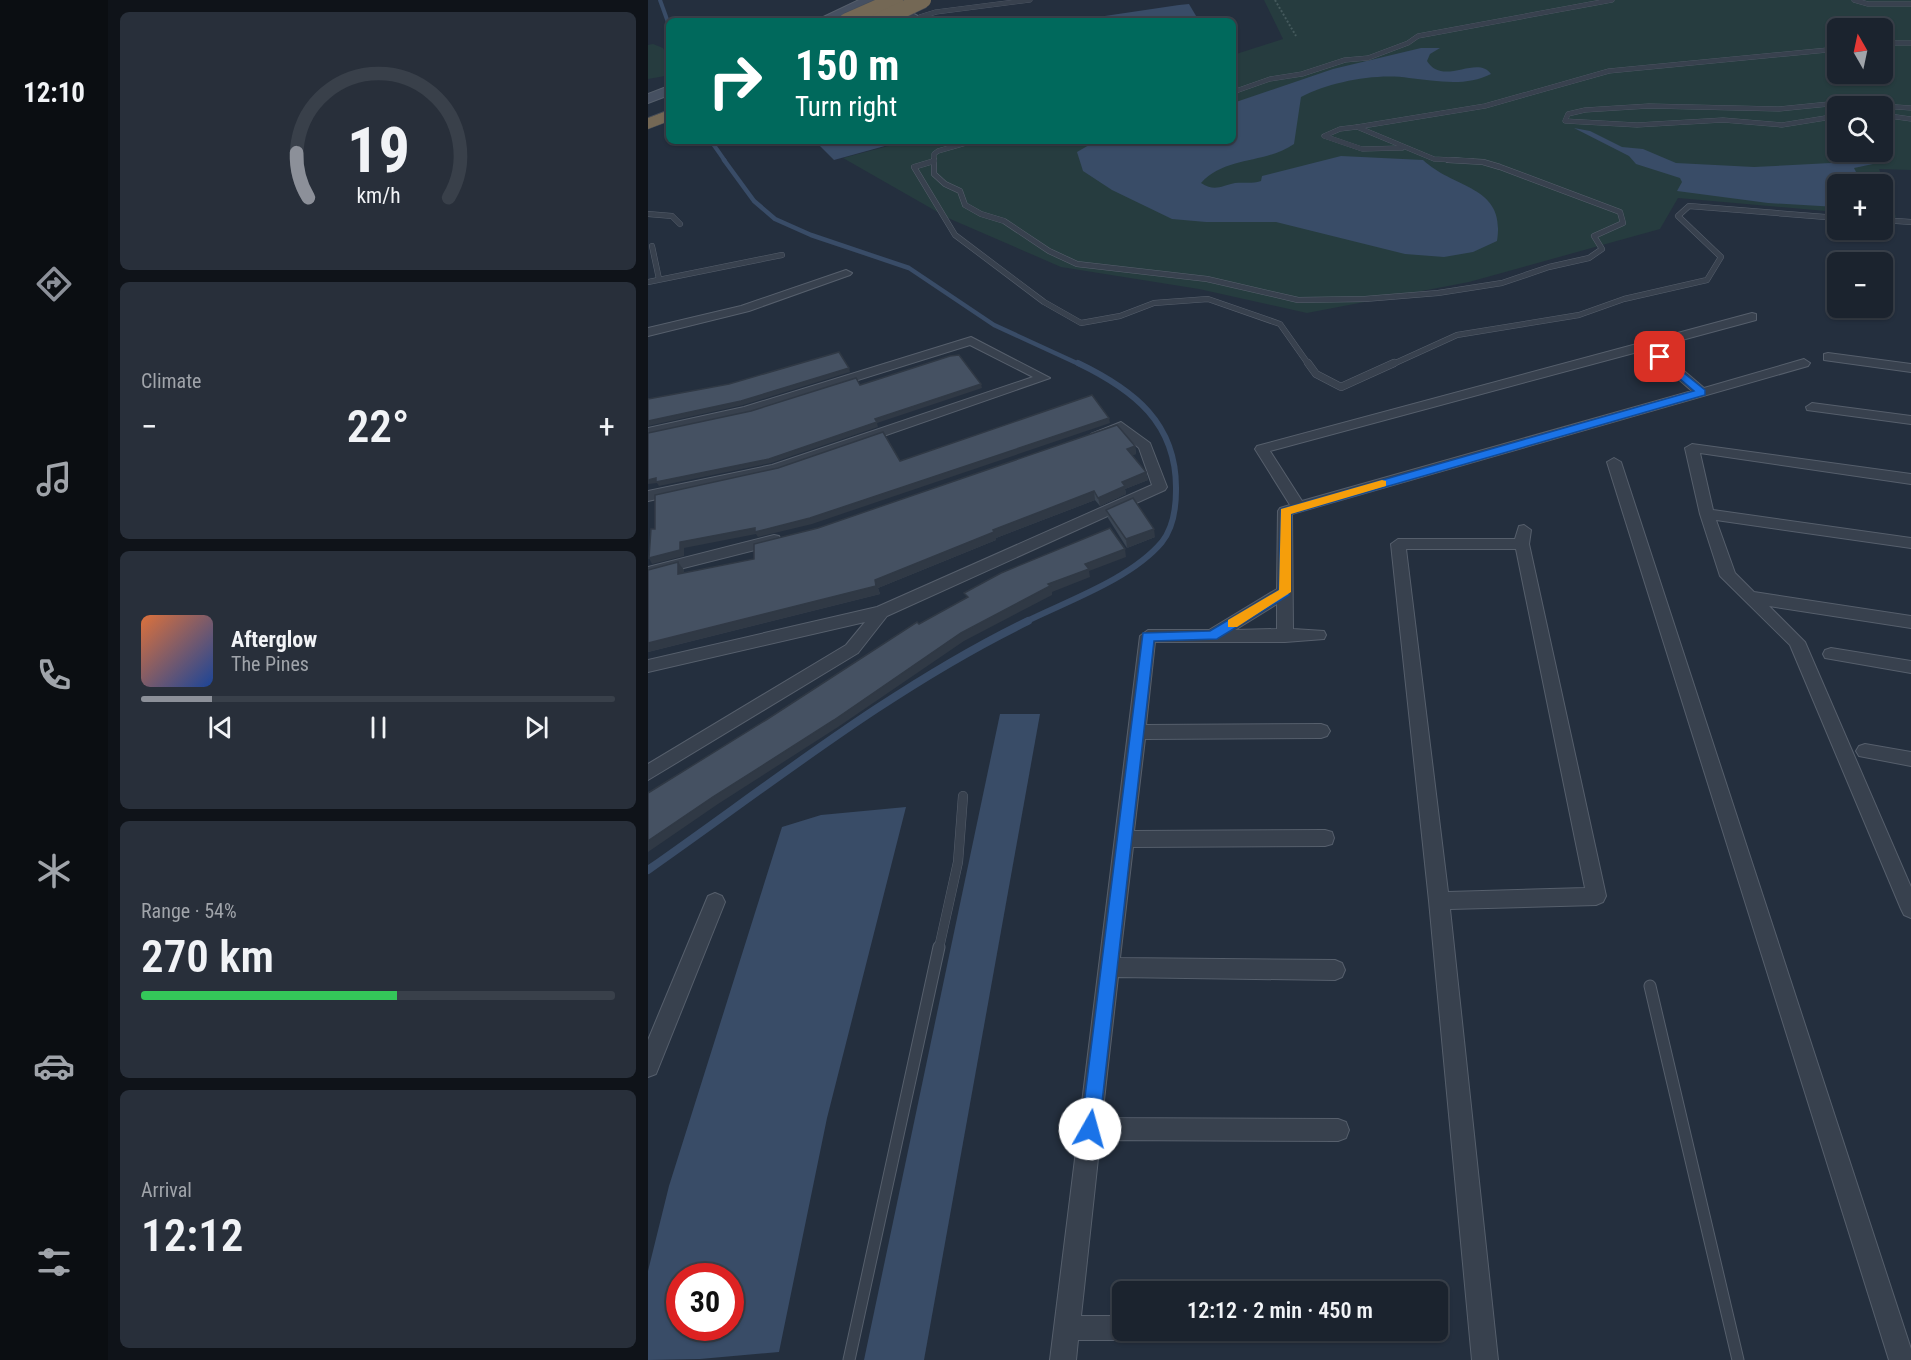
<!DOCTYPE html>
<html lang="en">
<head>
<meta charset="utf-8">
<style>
	:root { --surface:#1b232e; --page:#282f3a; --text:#f1f3f6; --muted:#a0a4aa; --line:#39404a; --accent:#8c9099 }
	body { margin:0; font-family:"Roboto Condensed",sans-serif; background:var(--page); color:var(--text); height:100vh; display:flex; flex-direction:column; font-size:22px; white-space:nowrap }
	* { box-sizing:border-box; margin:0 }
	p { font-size:20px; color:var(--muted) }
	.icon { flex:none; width:33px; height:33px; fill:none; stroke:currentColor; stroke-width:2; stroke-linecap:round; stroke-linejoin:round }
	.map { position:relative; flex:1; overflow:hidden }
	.side { display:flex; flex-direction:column; gap:12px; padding:12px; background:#0f1319; width:540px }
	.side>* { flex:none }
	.top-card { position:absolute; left:18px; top:18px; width:570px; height:126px; border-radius:9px; box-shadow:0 2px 4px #0004,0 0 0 2px var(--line); background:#00695c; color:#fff; overflow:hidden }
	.needle { width:39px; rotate:351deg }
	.buttons { position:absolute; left:1179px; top:18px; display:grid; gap:12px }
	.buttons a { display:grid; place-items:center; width:66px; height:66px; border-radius:9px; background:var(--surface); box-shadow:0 2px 4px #0004,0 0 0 2px var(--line); font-size:30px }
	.speed { position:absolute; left:18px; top:1263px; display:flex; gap:12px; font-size:30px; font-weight:700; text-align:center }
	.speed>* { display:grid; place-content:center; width:78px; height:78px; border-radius:50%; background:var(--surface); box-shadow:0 2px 4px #0004,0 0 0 2px var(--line); line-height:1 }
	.speed .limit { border:9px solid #d22; background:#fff; color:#111 }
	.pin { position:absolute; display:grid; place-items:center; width:51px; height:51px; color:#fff; margin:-26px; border-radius:12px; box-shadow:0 3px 9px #0006 }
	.me { position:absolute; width:66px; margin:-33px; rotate:7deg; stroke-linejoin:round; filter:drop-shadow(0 0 4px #0008) }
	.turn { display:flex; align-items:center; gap:21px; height:126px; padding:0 30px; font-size:27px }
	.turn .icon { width:78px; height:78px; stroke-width:2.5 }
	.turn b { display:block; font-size:42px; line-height:51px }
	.big { font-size:45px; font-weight:600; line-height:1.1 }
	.side .tile { flex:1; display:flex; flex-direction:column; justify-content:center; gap:9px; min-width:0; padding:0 21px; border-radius:9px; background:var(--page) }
	.side .dial { align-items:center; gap:0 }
	.dial svg { height:156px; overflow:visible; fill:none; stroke:var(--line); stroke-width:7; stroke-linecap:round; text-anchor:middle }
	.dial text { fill:var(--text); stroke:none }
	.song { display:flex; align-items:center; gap:18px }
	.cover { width:72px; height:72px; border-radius:9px; background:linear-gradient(135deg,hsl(20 70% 55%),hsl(220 70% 35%)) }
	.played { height:6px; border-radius:3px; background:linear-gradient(90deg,var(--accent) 15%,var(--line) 15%) }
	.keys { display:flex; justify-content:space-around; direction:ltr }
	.heat { display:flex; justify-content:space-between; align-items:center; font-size:33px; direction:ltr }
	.charge { height:9px; border-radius:4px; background:linear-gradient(90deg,#34c759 54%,var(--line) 0) }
	.trip { position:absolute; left:464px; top:1281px; width:336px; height:60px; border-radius:9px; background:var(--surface); box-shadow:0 2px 4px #0004,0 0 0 2px var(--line); font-weight:600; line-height:60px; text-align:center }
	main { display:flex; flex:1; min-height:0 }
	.tab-bar { display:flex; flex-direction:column; width:108px; justify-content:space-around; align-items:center; background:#0b0e12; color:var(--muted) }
	.tab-bar .icon { width:42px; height:42px }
	.tab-bar .current { color:var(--accent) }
	.tab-bar b { font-size:27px; color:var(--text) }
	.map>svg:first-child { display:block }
</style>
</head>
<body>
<main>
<nav class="tab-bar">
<b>12:10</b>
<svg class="icon current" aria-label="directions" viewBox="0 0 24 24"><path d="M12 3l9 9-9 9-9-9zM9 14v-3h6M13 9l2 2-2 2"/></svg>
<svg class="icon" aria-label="music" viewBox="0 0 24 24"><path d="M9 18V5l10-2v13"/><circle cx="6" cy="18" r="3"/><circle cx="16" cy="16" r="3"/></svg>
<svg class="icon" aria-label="phone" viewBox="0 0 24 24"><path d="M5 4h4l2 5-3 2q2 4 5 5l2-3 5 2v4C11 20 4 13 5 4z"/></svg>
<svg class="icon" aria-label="climate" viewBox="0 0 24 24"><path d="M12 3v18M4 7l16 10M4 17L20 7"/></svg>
<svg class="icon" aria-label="car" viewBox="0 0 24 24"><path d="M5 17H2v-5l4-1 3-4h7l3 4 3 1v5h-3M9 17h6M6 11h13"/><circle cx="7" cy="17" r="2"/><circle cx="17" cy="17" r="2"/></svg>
<svg class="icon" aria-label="filters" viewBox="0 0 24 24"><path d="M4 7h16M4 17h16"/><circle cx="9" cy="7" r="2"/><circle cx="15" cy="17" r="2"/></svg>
</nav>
<section class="side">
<div class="tile dial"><svg viewBox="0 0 100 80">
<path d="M14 69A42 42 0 1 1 86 69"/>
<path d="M14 69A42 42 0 0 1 8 46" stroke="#8c9099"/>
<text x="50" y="56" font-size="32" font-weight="700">19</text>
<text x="50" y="72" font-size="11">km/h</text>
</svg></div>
<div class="tile"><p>Climate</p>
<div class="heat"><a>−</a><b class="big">22°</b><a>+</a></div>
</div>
<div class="tile">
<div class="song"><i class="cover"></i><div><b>Afterglow</b><p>The Pines</p></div></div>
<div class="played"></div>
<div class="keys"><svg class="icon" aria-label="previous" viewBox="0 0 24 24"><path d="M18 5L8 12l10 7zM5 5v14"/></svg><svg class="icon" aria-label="pause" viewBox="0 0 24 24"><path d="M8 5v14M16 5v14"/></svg><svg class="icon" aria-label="next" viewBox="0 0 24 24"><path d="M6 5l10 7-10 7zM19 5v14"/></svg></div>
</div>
<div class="tile"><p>Range · 54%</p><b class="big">270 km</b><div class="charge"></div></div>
<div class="tile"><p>Arrival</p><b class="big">12:12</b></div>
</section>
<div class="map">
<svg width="1263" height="1360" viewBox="0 0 1263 1360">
	<rect width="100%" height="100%" fill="#242f3e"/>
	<g fill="#263c3f" fill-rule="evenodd">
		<path d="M616,0H1263V170L1231,169L1248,217L1235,216L1234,184H1190L1189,212L1030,198L1012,229L821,282L659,313L551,289L413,267L300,218L195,158L259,141H585V55L635,39ZM1190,28H1234V74H1190ZM1190,106H1234V152H1190Z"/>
		<path d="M5,44L15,48L21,59L17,76L0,79V45Z"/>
	</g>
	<g fill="#394c67" fill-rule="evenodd">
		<path d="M541,4L551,21H423L531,5Z"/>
		<path d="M773,48H792L782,54L779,61C795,87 829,54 843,74C818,87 788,81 761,78C728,73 682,82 653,97L646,144C617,164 578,156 553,183C567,192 573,186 587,183C596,182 604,184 613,181L614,176L693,156L775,160C807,190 858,185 849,241L825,252L796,257L757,254L628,222H558L524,219L464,190L435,171L429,152L448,141H585V103L685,69Z"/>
		<path d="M926,128L942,131L974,147L995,149L1028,163L1106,167L1221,161L1225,164L1206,168L1214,184H1190L1189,207L1120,203L1029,191L1034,182L1032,178L988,164L981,156Z"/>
		<path d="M167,141H255L186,160Z"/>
		<path d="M352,714H392L276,1360H216Z"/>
		<path d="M258,807L179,1118L131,1352L52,1359L0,1360V1271L21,1186L134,827L173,815ZM82,1276V1328H32V1276Z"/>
	</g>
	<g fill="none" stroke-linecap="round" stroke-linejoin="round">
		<g stroke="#394c67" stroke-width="4">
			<path d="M12,0L21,25"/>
			<path d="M63,141L77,161"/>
		</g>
		<path stroke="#394c67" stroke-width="4.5" d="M76,160L106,201L127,219L163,235L261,268L346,325L433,365"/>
		<path stroke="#394c67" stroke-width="6" d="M377,622C419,601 483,579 514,542C525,528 528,508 528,490C529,423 486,390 430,363"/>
		<path stroke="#394c67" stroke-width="8" d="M0,870C123,784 244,687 380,621"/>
		<g stroke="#565f6c" stroke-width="5">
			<g id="lane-far4">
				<path d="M1206,0L1220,4H1263"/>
				<path d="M272,17L288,12L382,0"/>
				<path d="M1234,43H1263"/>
				<path d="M585,92L622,79L654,74L697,60L720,58L760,43L770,36L964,0"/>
				<path d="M1234,115L1263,119"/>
				<path d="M1190,116L1134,125L1075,120L989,125L917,121L920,114L937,110L1001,106L1131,109L1191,103L1263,108"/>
				<path d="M709,127L692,129L676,136L714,149L754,148"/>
				<path d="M286,161V154L290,151L325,141"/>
				<path d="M825,161L786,159L709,127L837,106L961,71L1190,49"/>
			</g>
		</g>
		<g stroke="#565f6c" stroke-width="6">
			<g id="lane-far3">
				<path d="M286,160V174L297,184L312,191L317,205L333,214L356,221L401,251L429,264L559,279L650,300L717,299L790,293L854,283L901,267L941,258L954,249L946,236L975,223L972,212L852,167L835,162L800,160"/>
				<path d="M286,161L266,167L307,235L396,302L433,323L472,316L506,303L560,299L632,324L661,365"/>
				<path d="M0,214L24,216L32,224"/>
				<path d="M1234,220L1263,222"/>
				<path d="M4,246L11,279"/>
				<path d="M0,282L134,255"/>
				<path d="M743,365L809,335L931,315L976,299L1059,280L1073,257L1030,216L1041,206L1190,218"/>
			</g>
		</g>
		<g stroke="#565f6c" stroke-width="8">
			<path id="lane-far2" d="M660,363L668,374L693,387L746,363"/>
		</g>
		<g stroke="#565f6c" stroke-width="10">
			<path id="lane-far1" d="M291,948L310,862L315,796"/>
		</g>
		<g stroke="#565f6c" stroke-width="13">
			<g id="lane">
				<path d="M1002,986L1090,1360"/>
				<path d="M201,1360L291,947"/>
			</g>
		</g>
		<g stroke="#565f6c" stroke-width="2">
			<g id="street">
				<path d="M266,14L279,21L234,17L238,15Z"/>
				<path d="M215,16L212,20L176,21L180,19Z"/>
				<path d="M198,270L204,273L202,275L101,311L0,336V328L93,306Z"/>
				<path d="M1104,313L1108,314V320L1008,347L1056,388L1156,359L1162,363L1160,366L644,514L645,629L676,631L678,635L676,639L637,642H507L498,725L673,724L679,726L682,731L679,736L673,738L497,739L486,831L677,830L684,832L686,838L684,844L677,846L485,847L472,958L687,960L694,963L697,970L694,977L687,980L470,977L454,1118L690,1119L698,1122L701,1130L698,1138L690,1141L452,1140L433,1316H474V1330H485L483,1337L474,1340H430L428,1360H402L492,636L500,630H561L629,589L630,511L632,508L642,505L607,449L609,446ZM997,350L1044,391L654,501L622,451ZM629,604V629L587,630Z"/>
				<path d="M323,337L402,378L132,472L0,501V491L124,465L385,377L322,345L104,413L0,436V428L96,407Z"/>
				<path d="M1180,353L1263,364V372L1176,360V354Z"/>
				<path d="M1164,403L1263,416V424L1159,410L1158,407Z"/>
				<path d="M473,422L502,443L519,487L517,490L239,616L210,653L0,780V764L198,645L217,622L0,672V660L229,607L504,485L491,448L471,431L450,438L443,434Z"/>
				<path d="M1044,444L1263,474V484L1052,453L1065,510L1263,538V548L1068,520L1087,573L1106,592L1263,616V628L1121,606L1157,642L1263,887V918L1256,915L1253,909L1142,645L1072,576L1052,514L1037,448Z"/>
				<path d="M966,458L973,462L1263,1349V1360H1241L959,462Z"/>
				<path d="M876,525L883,530L881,544L958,896L955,902L948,905L802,909L850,1360H824L781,901L743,544L750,539H867L871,526ZM758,549H868L937,888L800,892Z"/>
				<path d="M126,535L131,536L133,540L131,544L0,577V567Z"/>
				<path d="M1183,648L1263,661V673L1177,658L1175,654L1177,650Z"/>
				<path d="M1217,744L1263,752V766L1211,756L1208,751L1211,746Z"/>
				<path d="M67,893L74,896L77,902L8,1074L0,1077V1040L60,896Z"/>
			</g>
		</g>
		<g stroke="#565f6c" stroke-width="2">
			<g id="secondary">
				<path d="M211,0H227L183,21H167Z"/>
				<path d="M21,86V95L0,103V94Z"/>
			</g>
		</g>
		<g stroke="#434c59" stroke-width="1">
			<path id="highway" d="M21,110V121L0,129V118Z"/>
		</g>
		<path stroke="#44595c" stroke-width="2" stroke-dasharray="2 2" stroke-linecap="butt" d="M627,0L648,36"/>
		<use href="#lane-far4" stroke="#38414e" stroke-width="4.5"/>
		<use href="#lane-far3" stroke="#38414e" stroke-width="5"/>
		<use href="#lane-far2" stroke="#38414e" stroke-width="7"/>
		<use href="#lane-far1" stroke="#38414e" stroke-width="9"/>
		<use href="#lane" stroke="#38414e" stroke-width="11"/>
		<use href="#street" fill="#38414e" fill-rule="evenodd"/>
		<use href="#secondary" fill="#465061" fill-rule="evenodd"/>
		<use href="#highway" fill="#746855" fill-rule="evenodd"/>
		<g stroke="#434c59" stroke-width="17" stroke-linecap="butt">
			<g id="highway-bridge">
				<path d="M199,21L247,0"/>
				<path d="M231,21L275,0"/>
			</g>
		</g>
		<use href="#highway-bridge" stroke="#746855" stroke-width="16"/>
	</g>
	<g fill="#3b4654">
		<path d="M487,446L488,454L484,455L498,472L500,480L477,489L478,494L452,506L447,500L348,538V540L230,588L232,594L0,652L30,562L36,570L35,573L106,559L170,528Z"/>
		<path d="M458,510L507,537L479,548L460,518Z"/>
	</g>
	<g fill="#303945">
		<path d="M201,368L202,372L95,405L0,426V421Z"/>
		<path d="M333,384L334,388L229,423L230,427L123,463L11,486L9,483L0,484V480L227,419Z"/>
		<path d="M461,418L462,423L164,524L110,537L108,534L36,548V556L4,564L1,558L32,542Z"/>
		<path d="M487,446L488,454L480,457L479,449Z"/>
		<path d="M498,472L500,480L477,489L478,494L452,506L450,498L474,482Z"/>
		<path d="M446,491L447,500L348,538V540L230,588L232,594L0,652V643L227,580L345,530Z"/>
		<path d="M506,529L507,537L479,548L478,539Z"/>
		<path d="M477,549L478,557L441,571L442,577L404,592V595L316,641L190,727L70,804L0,852V841L65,797L313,633L437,564Z"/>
		<path d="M30,562L36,570L35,582L30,574Z"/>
	</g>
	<g fill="#455162" stroke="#303945" stroke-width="1.5">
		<path d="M191,352L201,368L93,401L0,421V399L81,384Z"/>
		<path d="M311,355L333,384L227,419L229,422L121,459L8,482V478L0,480V433L103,411L208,378L212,385L302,356Z"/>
		<path d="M444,395L461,418L162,518L107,532V528L32,542V550L1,558L3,529H7V495L130,468L235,432L252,461Z"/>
		<path d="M469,425L487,446L479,449L498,472L474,482L477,486L450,498L446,491L345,530L346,532L227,580L228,586L0,643V570L30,562V574L106,559V544L170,528Z"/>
		<path d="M485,498L506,529L478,539L458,510Z"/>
		<path d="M462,528L477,549L437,564L441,569L400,584L402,586L313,633L186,720L65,797L0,841V793L118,720L269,622L271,624L320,597L316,593L353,573Z"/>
	</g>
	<path fill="#1a73e8" stroke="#114b97" stroke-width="1.5" d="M1012,354L1057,390V395L643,514L641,595L569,639L506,641L451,1129L448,1135L442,1138L435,1135L433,1129L495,633L562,631L631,590L633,509L1046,391L1009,359L1007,357Z"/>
	<path fill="#f59e0b" d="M734,480L738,481V486L643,514V592L589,627H580V620L631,590L633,509Z"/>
</svg>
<div class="buttons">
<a><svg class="needle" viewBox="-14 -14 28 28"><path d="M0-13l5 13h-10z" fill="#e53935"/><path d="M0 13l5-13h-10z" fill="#a0a4aa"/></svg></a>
<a><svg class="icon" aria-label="search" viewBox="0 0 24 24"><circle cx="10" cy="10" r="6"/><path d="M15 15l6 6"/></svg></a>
<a>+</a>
<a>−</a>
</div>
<div class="speed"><div class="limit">30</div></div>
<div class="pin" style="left:1012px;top:357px;background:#d93025"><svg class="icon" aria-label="arrive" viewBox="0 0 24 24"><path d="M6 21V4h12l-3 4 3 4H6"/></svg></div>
<svg class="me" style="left:442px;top:1129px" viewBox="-20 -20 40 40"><circle r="19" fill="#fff"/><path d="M0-13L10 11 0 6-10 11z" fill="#1a73e8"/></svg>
<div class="trip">12:12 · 2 min · 450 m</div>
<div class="top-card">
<div class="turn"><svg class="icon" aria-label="right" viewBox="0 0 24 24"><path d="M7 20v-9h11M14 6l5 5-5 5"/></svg><div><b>150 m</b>Turn right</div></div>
</div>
</div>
</main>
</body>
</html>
